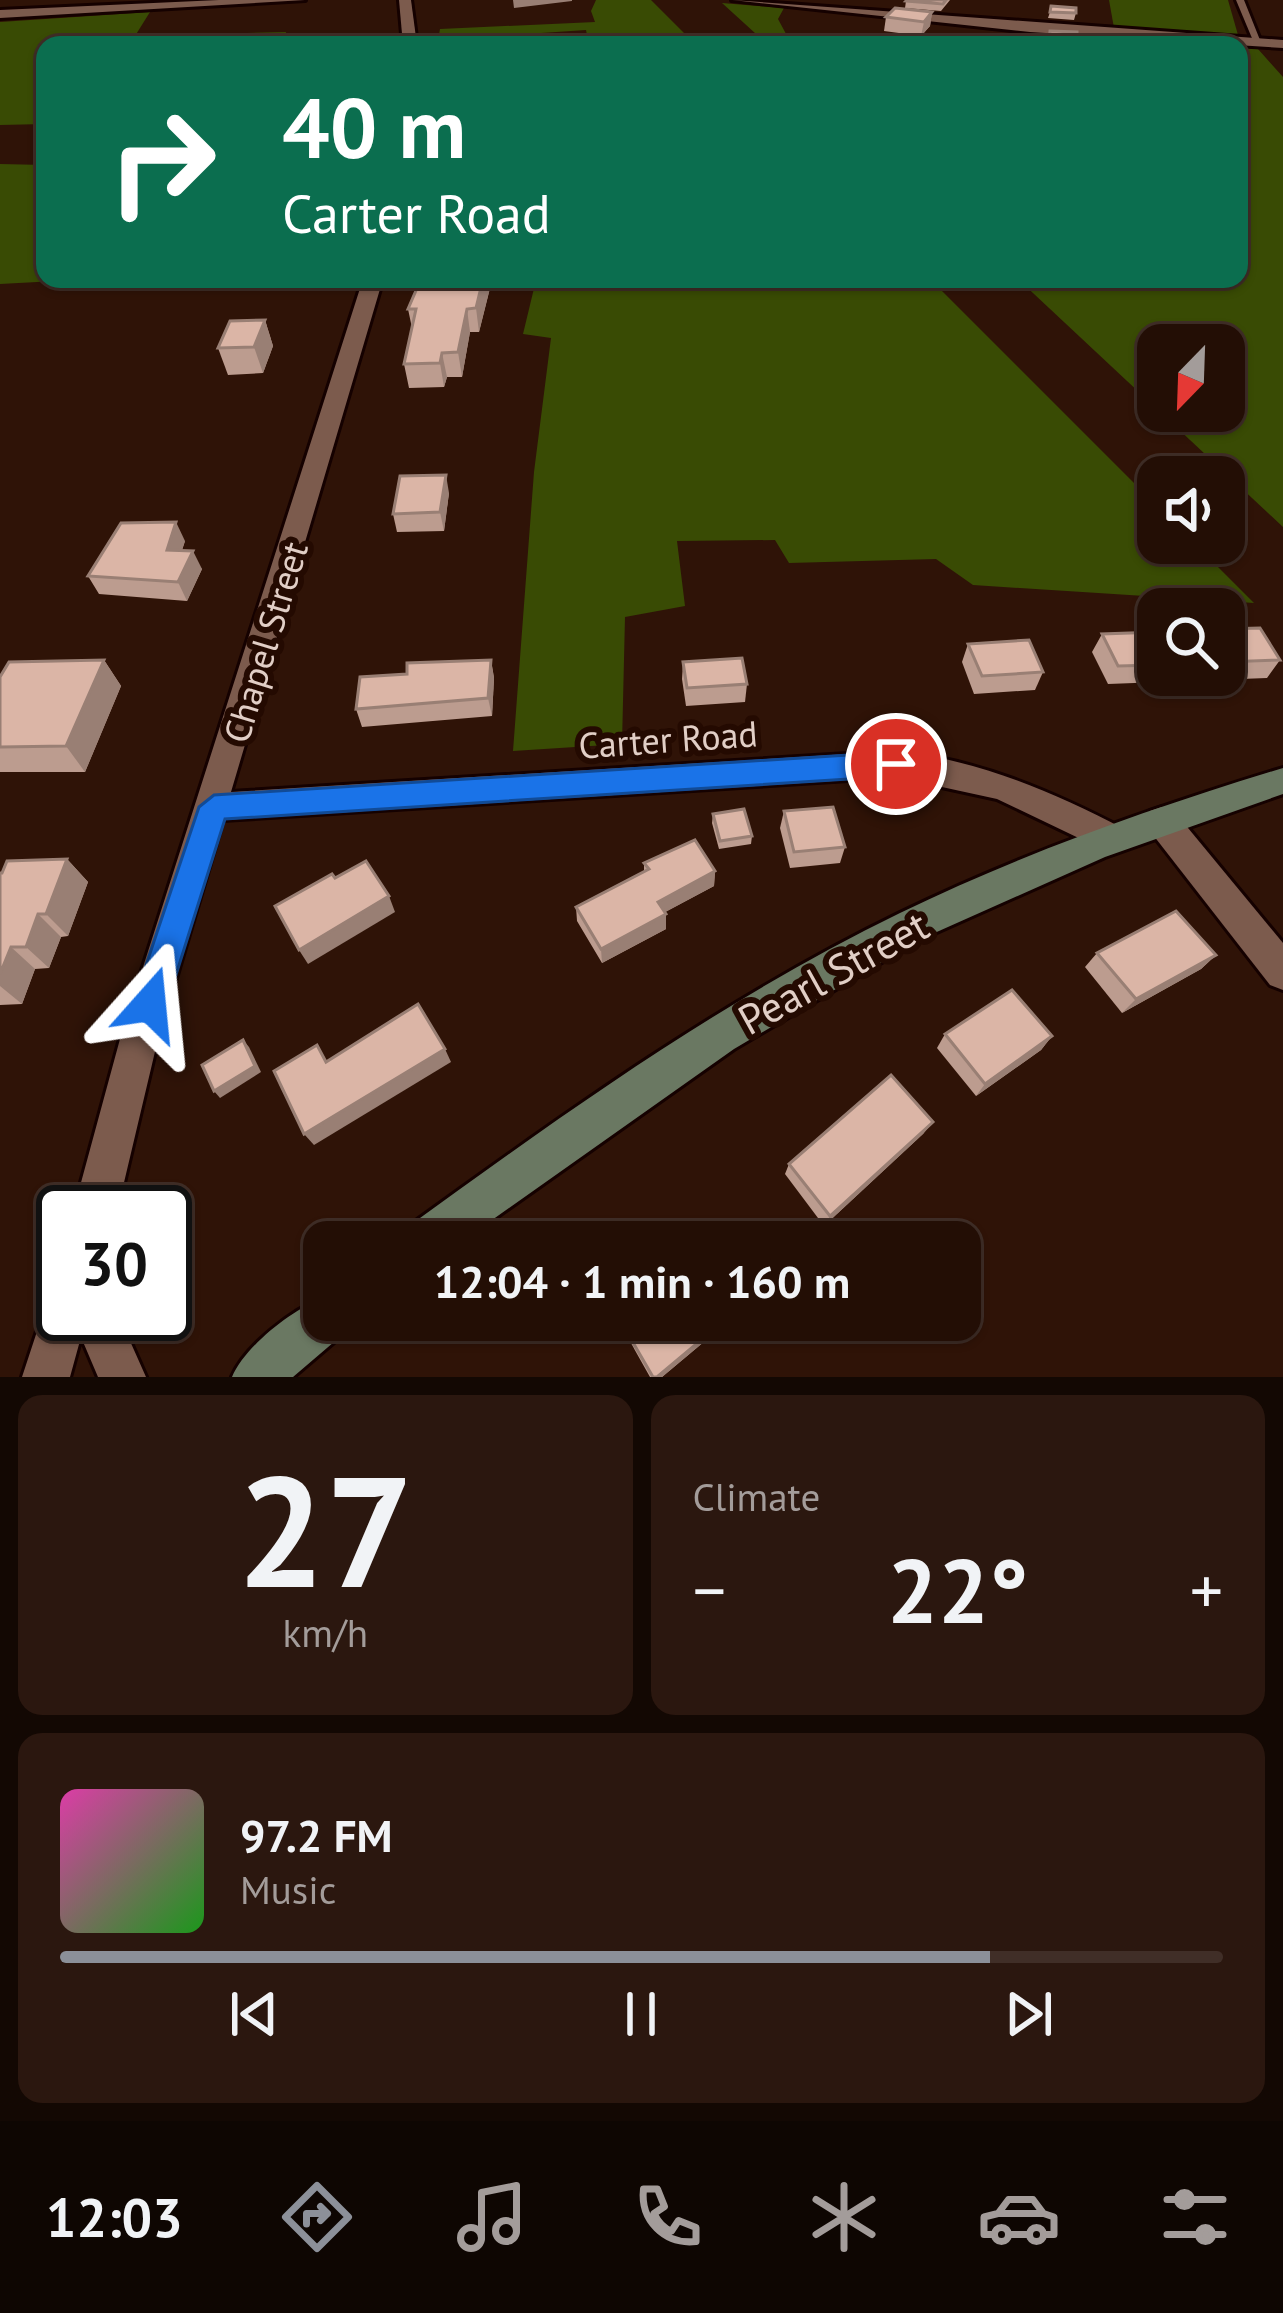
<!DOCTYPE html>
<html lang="en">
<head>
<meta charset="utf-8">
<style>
	:root { --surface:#230e05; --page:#2b170f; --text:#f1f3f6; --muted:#a39c9a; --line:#402e27; --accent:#8c9099 }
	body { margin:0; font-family:"PT Sans",sans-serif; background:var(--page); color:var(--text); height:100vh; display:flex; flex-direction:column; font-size:45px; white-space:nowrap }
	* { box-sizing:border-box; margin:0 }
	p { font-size:39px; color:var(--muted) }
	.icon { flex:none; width:66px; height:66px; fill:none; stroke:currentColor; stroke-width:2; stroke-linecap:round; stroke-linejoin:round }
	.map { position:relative; height:1377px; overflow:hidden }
	.drawer { display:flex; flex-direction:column; gap:18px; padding:18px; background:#130803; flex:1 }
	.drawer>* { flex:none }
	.banner { position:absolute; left:36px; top:36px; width:1212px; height:252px; border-radius:24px; box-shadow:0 3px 9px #0004,0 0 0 3px var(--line); background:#0b6e4f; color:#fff; overflow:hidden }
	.needle { width:78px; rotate:203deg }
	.buttons { position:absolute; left:1137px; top:324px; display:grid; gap:24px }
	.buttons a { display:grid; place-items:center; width:108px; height:108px; border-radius:24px; background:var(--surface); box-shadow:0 3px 9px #0004,0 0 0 3px var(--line); font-size:60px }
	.speed { position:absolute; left:36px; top:1185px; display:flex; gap:24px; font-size:60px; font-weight:700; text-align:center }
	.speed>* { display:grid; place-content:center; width:156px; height:156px; border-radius:50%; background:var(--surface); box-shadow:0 3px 9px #0004,0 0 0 3px var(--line); line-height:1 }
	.speed .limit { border:6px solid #111; border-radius:18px; background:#fff; color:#111 }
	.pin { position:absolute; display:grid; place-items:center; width:102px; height:102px; color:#fff; margin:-51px; border:6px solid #fff; border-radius:50%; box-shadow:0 3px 12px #0007 }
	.me { position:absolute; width:132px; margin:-66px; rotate:18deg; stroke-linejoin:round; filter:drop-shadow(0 0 9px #0008) }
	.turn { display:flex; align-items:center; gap:42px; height:252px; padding:0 48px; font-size:54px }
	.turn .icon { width:156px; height:156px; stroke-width:2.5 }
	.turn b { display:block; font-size:84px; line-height:102px }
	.big { font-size:90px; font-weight:700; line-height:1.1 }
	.drawer .tile { flex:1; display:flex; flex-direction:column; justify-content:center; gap:18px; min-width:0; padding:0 42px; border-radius:24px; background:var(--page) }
	.drawer .dial { align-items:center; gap:0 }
	.dial b { font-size:156px; line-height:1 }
	.song { display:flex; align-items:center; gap:36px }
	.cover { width:144px; height:144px; border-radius:18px; background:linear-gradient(135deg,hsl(320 70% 55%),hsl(120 70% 35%)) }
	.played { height:12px; border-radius:6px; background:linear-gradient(90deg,var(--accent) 80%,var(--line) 80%) }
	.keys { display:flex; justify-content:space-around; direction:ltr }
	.heat { display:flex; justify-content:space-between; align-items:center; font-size:66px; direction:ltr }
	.drawer .tiles { flex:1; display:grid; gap:18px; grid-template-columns:1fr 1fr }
	.tile:last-child { grid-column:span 2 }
	.trip { position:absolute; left:303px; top:1221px; width:678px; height:120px; border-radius:24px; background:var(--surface); box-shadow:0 3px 9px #0004,0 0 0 3px var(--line); font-weight:700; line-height:120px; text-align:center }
	.menu { display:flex; height:192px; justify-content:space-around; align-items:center; background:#0e0602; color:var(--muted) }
	.menu .icon { width:84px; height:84px }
	.menu .active { color:var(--accent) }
	.menu b { font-size:54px; color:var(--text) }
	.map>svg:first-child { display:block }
</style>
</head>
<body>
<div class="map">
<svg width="1283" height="1377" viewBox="0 0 1283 1377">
	<rect width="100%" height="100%" fill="#2f1307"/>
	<g fill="#394b04">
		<path d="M596,0H651L696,45H589L586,30L438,40L440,29L595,22L591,11Z"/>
		<path d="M1109,0H1228L1238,35L1114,28Z"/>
		<path d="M722,3L784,8L778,19L792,45H768Z"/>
		<path d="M150,12L135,36L286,32L284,45H45V124L0,125V22Z"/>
		<path d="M1239,48L1258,49L1283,77V527L1159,411H1224V345H1158V410L1018,279H1239Z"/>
		<path d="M0,164L45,165V279H93L0,284Z"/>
		<path d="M529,279H930L1158,507V543H1194L1254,603L973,585L936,559L789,563L775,540L677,541L685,606L625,617L622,744L513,751L534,472L551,338L523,334L536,280Z"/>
	</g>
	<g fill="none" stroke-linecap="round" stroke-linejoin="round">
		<g stroke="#150100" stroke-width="6">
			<path id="service" d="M1236,0H1244L1262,45L1254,43Z"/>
		</g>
		<g stroke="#150100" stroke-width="6">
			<g id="minor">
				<path d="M219,0H305L0,18V10Z"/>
				<path d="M399,0H411L417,45H403Z"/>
				<path d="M732,0L1283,40V48L1030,32Z"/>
				<path d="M363,279H383L231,792L896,751C978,760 1051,791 1124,829L1129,839L1124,849L1112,854L997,799L896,777L223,820L158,1039L117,1212H73L120,1039Z"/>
				<path d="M1162,807L1174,811L1283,943V990L1270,985L1150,831L1145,821L1150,811Z"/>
				<path d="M63,1291V1314H118L146,1377H98L81,1337L70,1377H22L48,1298Z"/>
			</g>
		</g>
		<g stroke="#150100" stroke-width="6">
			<g id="secondary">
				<path d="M1283,768V794L1105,857L921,939L734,1049L461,1242H403L409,1226C566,1112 725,998 900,913C1023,853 1152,808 1283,768Z"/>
				<path d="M324,1297V1320H348L341,1336L293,1377H232C245,1346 292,1310 324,1297Z"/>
			</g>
		</g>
		<use href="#service" fill="#7c5b4d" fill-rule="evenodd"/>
		<use href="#minor" fill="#7c5b4d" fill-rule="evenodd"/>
		<use href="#secondary" fill="#6a7862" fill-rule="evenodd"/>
	</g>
	<g fill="#bc9c8f">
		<path d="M950,0L941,11L905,8L906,1Z"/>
		<path d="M932,12L930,26L921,36L884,31L886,17Z"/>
		<path d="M1050,12L1076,13L1074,20L1048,18Z"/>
		<path d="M490,288L479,332H470L462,377H447L444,387L409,388L404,364L412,328L408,309Z"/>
		<path d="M265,320L273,346L263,373L228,375L218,348Z"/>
		<path d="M449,493L444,531L397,532L393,514Z"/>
		<path d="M185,541L182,550L202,569L187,601L99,594L88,576Z"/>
		<path d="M1224,629L1280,660L1267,678L1108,684L1092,652L1102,634L1158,632V675H1224Z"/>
		<path d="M968,644L1043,672L1035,690L974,694L962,662Z"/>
		<path d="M104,660L121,686L85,772H0V677Z"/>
		<path d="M491,660L494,678L492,716L362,727L356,709L407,674Z"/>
		<path d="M683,662L747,684L745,702L686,706L682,679Z"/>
		<path d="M784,811L845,847L840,863L790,868L780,828Z"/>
		<path d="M713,814L752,836L751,844L719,849L712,823Z"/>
		<path d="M67,859L88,882L68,936L61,937L49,968L35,969L22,1004L0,1005V873Z"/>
		<path d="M644,863L715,871L714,886L665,912L666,929L602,963L577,921L576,907L644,871Z"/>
		<path d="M1097,953L1216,955L1201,969L1122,1013L1085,967Z"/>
		<path d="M945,1034L1052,1036L1041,1050L976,1096L937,1048Z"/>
		<path d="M924,1133L824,1226L785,1174L789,1164Z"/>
		<path d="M618,1320H730L662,1377H650Z"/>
	</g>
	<g fill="#997f74">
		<path d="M513,0H572V1L514,8Z"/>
		<path d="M932,12L930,26L921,36L924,22Z"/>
		<path d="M483,279H489L490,288L479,332L476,308Z"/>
		<path d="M467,309L470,332L462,377L458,352Z"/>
		<path d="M265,320L273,346L263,373L254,347Z"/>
		<path d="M442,353L447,377L444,387L440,363Z"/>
		<path d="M446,475L449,493L444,531L440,512Z"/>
		<path d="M176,522L185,541L176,568L167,550Z"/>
		<path d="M193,551L202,569L187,601L178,582Z"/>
		<path d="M104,660L121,686L85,772L66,746Z"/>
		<path d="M491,660L494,678L492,716L488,698Z"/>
		<path d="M67,859L88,882L68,936L46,914Z"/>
		<path d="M715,871L714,886L658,916V902Z"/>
		<path d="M389,896L395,912L308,964L299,950Z"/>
		<path d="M38,914L61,937L49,968L26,947Z"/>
		<path d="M666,914V929L602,963L601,949Z"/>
		<path d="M11,947L35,969L22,1004L0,986V974Z"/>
		<path d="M1216,955L1201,969L1122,1013L1136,999Z"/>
		<path d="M1052,1036L1041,1050L976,1096L985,1084Z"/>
		<path d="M243,1040L249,1047L261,1072L220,1098L214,1091Z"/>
		<path d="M445,1049L451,1062L314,1145L304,1134Z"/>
		<path d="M933,1122L924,1133L824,1226L830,1216Z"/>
		<path d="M725,1320H730L662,1377H657Z"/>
	</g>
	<g fill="#dbb5a6" stroke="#997f74" stroke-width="3">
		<path d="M907,0H946L943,4L906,1Z"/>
		<path d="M1051,6L1076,8V13L1050,12Z"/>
		<path d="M895,8L932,12L924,22L886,17Z"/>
		<path d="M1050,31L1077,32V44L1049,42Z"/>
		<path d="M421,279H483L476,308L467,309L458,352L442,353L440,363L404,364L416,309H408Z"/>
		<path d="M265,320L254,347L218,348L230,321Z"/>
		<path d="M446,475L440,512L393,514L400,476Z"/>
		<path d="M176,522L167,550L193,551L178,582L88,576L121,523Z"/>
		<path d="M1260,628L1280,660L1224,662V629Z"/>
		<path d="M1158,632V665L1118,666L1102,634Z"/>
		<path d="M1029,640L1043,672L982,676L968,644Z"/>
		<path d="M742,658L747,684L687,688L683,662Z"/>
		<path d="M104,660L66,746L0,747V677L9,662Z"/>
		<path d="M491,660L488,698L356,709L360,677L407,674V663Z"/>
		<path d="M833,807L845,847L794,852L784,811Z"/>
		<path d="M744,809L752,836L720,841L713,814Z"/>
		<path d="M695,840L715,871L658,902L666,914L601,949L576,907L649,869L644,863Z"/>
		<path d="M67,859L46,914H38L26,947H11L0,974V873H2L7,861Z"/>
		<path d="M366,861L389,896L299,950L275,906L332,874L335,878Z"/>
		<path d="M1176,911L1216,955L1136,999L1097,953Z"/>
		<path d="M1012,990L1052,1036L985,1084L945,1034Z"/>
		<path d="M418,1004L445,1049L304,1134L274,1071L317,1045L326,1062Z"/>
		<path d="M243,1040L255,1066L214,1091L202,1065Z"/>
		<path d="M891,1075L933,1122L830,1216L789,1164Z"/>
		<path d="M719,1224L731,1242H696Z"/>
		<path d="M620,1320H725L657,1377H653Z"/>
	</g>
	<path fill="#1a73e8" stroke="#114b97" stroke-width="3" d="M896,752L911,764L896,776L225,819L163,1016L150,1021L138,1016L133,1004L199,807L214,795Z"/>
	<g text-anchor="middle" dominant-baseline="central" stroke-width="12" stroke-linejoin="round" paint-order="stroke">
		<g font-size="36" fill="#e1cec6" stroke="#240a01">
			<text transform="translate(265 642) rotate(-73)">Chapel Street</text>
			<text transform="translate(668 739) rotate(-4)">Carter Road</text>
		</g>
		<g font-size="42" fill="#e1cec6" stroke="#240a01">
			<text transform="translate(833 972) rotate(-29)">Pearl Street</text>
		</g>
	</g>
</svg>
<div class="buttons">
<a><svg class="needle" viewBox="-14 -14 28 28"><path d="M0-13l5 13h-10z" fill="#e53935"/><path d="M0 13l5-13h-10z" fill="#a39c9a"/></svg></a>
<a><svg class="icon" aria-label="sound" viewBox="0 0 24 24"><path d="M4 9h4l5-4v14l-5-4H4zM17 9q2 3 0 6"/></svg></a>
<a><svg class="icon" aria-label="search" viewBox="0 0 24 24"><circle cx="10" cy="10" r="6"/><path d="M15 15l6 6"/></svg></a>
</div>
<div class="speed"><div class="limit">30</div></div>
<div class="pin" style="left:896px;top:764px;background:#d93025"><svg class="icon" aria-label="arrive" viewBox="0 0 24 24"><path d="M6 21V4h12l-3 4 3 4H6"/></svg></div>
<svg class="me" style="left:150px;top:1004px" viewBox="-20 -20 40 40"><path d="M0-17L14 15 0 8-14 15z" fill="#1a73e8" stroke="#fff" stroke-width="4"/></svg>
<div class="trip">12:04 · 1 min · 160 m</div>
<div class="banner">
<div class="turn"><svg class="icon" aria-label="right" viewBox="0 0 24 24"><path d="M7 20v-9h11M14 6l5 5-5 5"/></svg><div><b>40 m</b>Carter Road</div></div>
</div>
</div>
<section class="drawer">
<div class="tiles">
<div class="tile dial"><b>27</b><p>km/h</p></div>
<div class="tile"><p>Climate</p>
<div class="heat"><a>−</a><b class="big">22°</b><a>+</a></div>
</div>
<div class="tile">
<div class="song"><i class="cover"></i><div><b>97.2 FM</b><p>Music</p></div></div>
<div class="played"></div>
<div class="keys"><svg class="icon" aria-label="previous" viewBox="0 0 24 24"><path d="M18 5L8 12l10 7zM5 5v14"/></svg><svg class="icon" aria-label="pause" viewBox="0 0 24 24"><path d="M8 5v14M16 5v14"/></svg><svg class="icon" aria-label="next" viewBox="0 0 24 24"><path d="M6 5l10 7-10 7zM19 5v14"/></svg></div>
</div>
</div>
</section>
<nav class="menu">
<b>12:03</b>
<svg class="icon active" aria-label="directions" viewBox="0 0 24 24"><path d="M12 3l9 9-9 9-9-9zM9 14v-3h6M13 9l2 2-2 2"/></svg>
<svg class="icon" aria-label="music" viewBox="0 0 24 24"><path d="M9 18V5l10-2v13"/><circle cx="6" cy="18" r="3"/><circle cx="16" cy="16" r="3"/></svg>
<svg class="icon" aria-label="phone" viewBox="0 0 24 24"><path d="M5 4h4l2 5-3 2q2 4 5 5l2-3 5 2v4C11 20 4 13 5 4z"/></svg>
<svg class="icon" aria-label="climate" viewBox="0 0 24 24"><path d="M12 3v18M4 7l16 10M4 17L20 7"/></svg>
<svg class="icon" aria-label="car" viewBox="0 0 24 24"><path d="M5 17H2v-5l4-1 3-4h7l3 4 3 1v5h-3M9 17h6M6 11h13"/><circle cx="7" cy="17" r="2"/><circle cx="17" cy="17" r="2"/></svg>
<svg class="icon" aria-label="filters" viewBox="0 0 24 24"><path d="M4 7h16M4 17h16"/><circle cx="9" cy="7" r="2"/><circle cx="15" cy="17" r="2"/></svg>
</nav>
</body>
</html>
